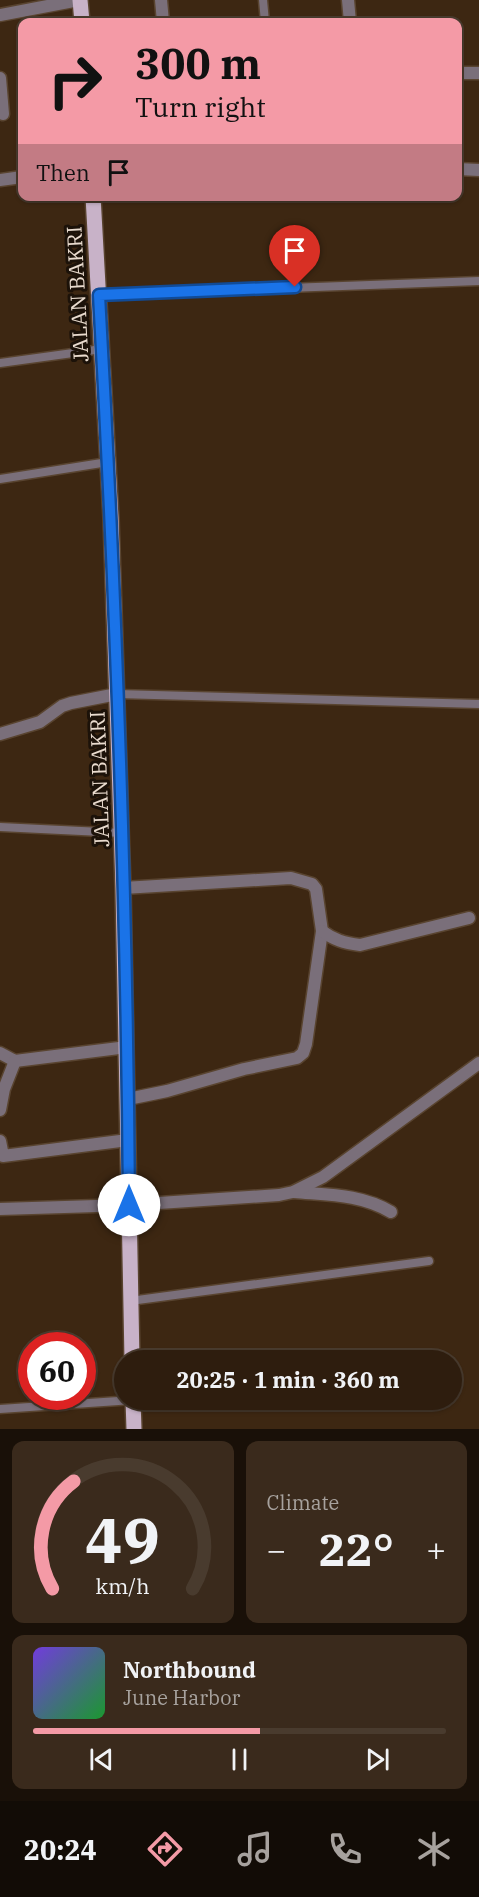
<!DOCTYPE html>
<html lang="en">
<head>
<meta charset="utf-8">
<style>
	:root { --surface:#2e1d0e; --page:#3a2a1c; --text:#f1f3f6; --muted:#a7a29e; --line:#493b2e; --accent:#f49aa6 }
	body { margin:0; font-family:"IBM Plex Serif",serif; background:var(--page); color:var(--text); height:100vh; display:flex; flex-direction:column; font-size:22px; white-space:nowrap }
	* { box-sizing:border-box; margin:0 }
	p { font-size:20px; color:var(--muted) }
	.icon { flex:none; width:33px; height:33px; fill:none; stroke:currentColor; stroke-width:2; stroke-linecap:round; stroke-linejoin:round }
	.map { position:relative; height:1429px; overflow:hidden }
	.panel { display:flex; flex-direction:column; gap:12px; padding:12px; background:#191008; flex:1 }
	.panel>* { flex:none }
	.guide { position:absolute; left:18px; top:18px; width:444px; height:183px; border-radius:12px; box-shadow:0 2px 4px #0004,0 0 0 2px var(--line); background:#f49aa6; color:#111; overflow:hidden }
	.speed { position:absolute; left:18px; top:1332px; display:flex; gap:12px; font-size:30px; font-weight:700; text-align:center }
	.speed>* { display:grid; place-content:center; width:78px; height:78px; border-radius:50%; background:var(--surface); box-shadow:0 2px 4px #0004,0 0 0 2px var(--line); line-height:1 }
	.speed .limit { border:9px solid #d22; background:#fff; color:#111 }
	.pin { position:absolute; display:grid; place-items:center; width:51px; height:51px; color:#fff; margin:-62px -26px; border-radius:50% 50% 50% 0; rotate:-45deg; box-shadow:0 0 6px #0007 }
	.pin .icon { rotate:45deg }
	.me { position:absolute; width:66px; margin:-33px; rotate:0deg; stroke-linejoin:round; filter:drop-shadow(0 0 4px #0008) }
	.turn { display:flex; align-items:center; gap:21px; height:126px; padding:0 18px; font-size:27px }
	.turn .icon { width:78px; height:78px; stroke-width:2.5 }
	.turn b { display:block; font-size:42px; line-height:51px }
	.then { display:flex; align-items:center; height:57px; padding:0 18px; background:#0003; gap:12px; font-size:22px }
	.big { font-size:45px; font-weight:700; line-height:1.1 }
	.panel .tile { flex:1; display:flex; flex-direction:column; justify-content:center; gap:9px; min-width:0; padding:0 21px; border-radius:12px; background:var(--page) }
	.panel .dial { align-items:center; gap:0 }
	.dial svg { height:156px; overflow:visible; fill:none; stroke:var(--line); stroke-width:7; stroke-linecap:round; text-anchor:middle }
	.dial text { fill:var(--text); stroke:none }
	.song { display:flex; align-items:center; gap:18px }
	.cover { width:72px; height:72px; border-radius:9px; background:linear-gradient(135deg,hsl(260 70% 55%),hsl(130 70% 35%)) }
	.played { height:6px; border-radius:3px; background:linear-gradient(90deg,var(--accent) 55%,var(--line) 55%) }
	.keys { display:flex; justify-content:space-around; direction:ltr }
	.heat { display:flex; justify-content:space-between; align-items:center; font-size:33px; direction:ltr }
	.panel .tiles { flex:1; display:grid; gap:12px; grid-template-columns:1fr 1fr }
	.tile:last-child { grid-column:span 2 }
	.trip { position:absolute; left:114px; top:1350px; width:348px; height:60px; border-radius:30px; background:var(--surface); box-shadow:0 2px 4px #0004,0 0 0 2px var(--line); font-weight:700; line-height:60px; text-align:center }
	.tabs { display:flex; height:96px; justify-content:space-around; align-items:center; background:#120c06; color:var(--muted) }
	.tabs .icon { width:42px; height:42px }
	.tabs .current { color:var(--accent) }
	.tabs b { font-size:27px; color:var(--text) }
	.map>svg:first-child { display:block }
</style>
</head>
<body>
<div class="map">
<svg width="479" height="1429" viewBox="0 0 479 1429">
	<rect width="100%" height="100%" fill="#3d2712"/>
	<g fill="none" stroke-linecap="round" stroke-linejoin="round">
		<g stroke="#594430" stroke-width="11">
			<g id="lane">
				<path d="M263,0L265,22"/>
				<path d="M99,295L479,281"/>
				<path d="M0,363L102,349"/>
				<path d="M0,479L108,462"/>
				<path d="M117,694L479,704"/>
				<path d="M0,827L122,833"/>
				<path d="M130,1301L429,1261"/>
				<path d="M0,1409L133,1400"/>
			</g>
		</g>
		<g stroke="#594430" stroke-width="15">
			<g id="street">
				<path d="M161,0L163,22"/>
				<path d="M348,0L350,22"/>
				<path d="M0,15L79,0"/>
				<path d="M458,73H479"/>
				<path d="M0,78L3,114"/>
				<path d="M458,169L479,170"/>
				<path d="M0,180L22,177"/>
				<path d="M0,734L40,722L62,706L71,703L117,694"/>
				<path d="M123,888L291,878L312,884L316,889L322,931L306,1044L303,1053L297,1058L244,1069L167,1091L128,1099"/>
				<path d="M322,931C334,940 344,943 360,945L469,918"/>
				<path d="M0,1053L15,1061L127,1047"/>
				<path d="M0,1110L4,1089L15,1061"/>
				<path d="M0,1141L3,1156L128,1140"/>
				<path d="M294,1192C328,1195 361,1194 391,1212"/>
				<path d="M0,1209L129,1205L279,1195L293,1192L323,1177L479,1063"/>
			</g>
		</g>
		<g stroke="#594430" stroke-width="18">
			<g id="primary">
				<path d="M80,0L82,22"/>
				<path d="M93,196L111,518L123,888L132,1360"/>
				<path d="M133,1400L134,1429"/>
			</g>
		</g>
		<use href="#lane" stroke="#7a6f7a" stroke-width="8"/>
		<use href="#street" stroke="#7a6f7a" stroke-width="12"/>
		<use href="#primary" stroke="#c8b2c8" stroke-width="15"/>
	</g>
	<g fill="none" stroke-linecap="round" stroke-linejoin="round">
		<g stroke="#114b97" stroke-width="15">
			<path id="route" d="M129,1205C127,902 116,598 99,295L295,287"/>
		</g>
		<use href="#route" stroke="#1a73e8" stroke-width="10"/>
	</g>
	<g text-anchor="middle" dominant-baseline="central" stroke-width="6" stroke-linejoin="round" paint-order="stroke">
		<g font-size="21" fill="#eadccf" stroke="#1c1209">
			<text transform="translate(77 294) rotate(-93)">JALAN BAKRI</text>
			<text transform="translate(99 779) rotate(-92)">JALAN BAKRI</text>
		</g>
	</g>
</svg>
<div class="speed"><div class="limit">60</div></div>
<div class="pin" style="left:295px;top:287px;background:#d93025"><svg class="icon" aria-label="arrive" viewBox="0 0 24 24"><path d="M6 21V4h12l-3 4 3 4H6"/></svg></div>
<svg class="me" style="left:129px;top:1205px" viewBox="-20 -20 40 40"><circle r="19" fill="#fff"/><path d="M0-13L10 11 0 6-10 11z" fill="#1a73e8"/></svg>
<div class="trip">20:25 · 1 min · 360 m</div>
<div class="guide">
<div class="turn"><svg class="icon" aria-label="right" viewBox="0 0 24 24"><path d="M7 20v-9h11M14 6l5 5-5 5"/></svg><div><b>300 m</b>Turn right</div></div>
<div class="then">Then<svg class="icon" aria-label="arrive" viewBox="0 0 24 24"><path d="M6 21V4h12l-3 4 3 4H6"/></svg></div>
</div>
</div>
<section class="panel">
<div class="tiles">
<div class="tile dial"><svg viewBox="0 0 100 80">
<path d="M14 69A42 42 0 1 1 86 69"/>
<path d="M14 69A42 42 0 0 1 25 14" stroke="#f49aa6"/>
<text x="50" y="56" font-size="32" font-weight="700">49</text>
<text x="50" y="72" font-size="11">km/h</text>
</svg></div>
<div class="tile"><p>Climate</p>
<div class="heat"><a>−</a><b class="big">22°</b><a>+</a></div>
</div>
<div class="tile">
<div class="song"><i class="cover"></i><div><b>Northbound</b><p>June Harbor</p></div></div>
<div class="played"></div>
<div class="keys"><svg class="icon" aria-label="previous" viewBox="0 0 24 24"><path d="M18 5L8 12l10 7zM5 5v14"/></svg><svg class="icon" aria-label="pause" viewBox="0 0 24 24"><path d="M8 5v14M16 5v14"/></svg><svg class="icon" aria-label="next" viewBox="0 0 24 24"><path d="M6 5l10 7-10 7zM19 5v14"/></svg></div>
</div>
</div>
</section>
<nav class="tabs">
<b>20:24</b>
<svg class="icon current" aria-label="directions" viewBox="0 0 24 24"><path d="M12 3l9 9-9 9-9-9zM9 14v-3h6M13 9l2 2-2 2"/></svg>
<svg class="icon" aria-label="music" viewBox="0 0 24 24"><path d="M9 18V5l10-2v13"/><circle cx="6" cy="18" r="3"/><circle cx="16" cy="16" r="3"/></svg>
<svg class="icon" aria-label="phone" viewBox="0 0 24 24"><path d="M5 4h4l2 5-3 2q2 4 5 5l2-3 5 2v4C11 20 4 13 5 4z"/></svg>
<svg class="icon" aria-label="climate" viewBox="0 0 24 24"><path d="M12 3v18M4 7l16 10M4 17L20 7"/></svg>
</nav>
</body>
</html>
